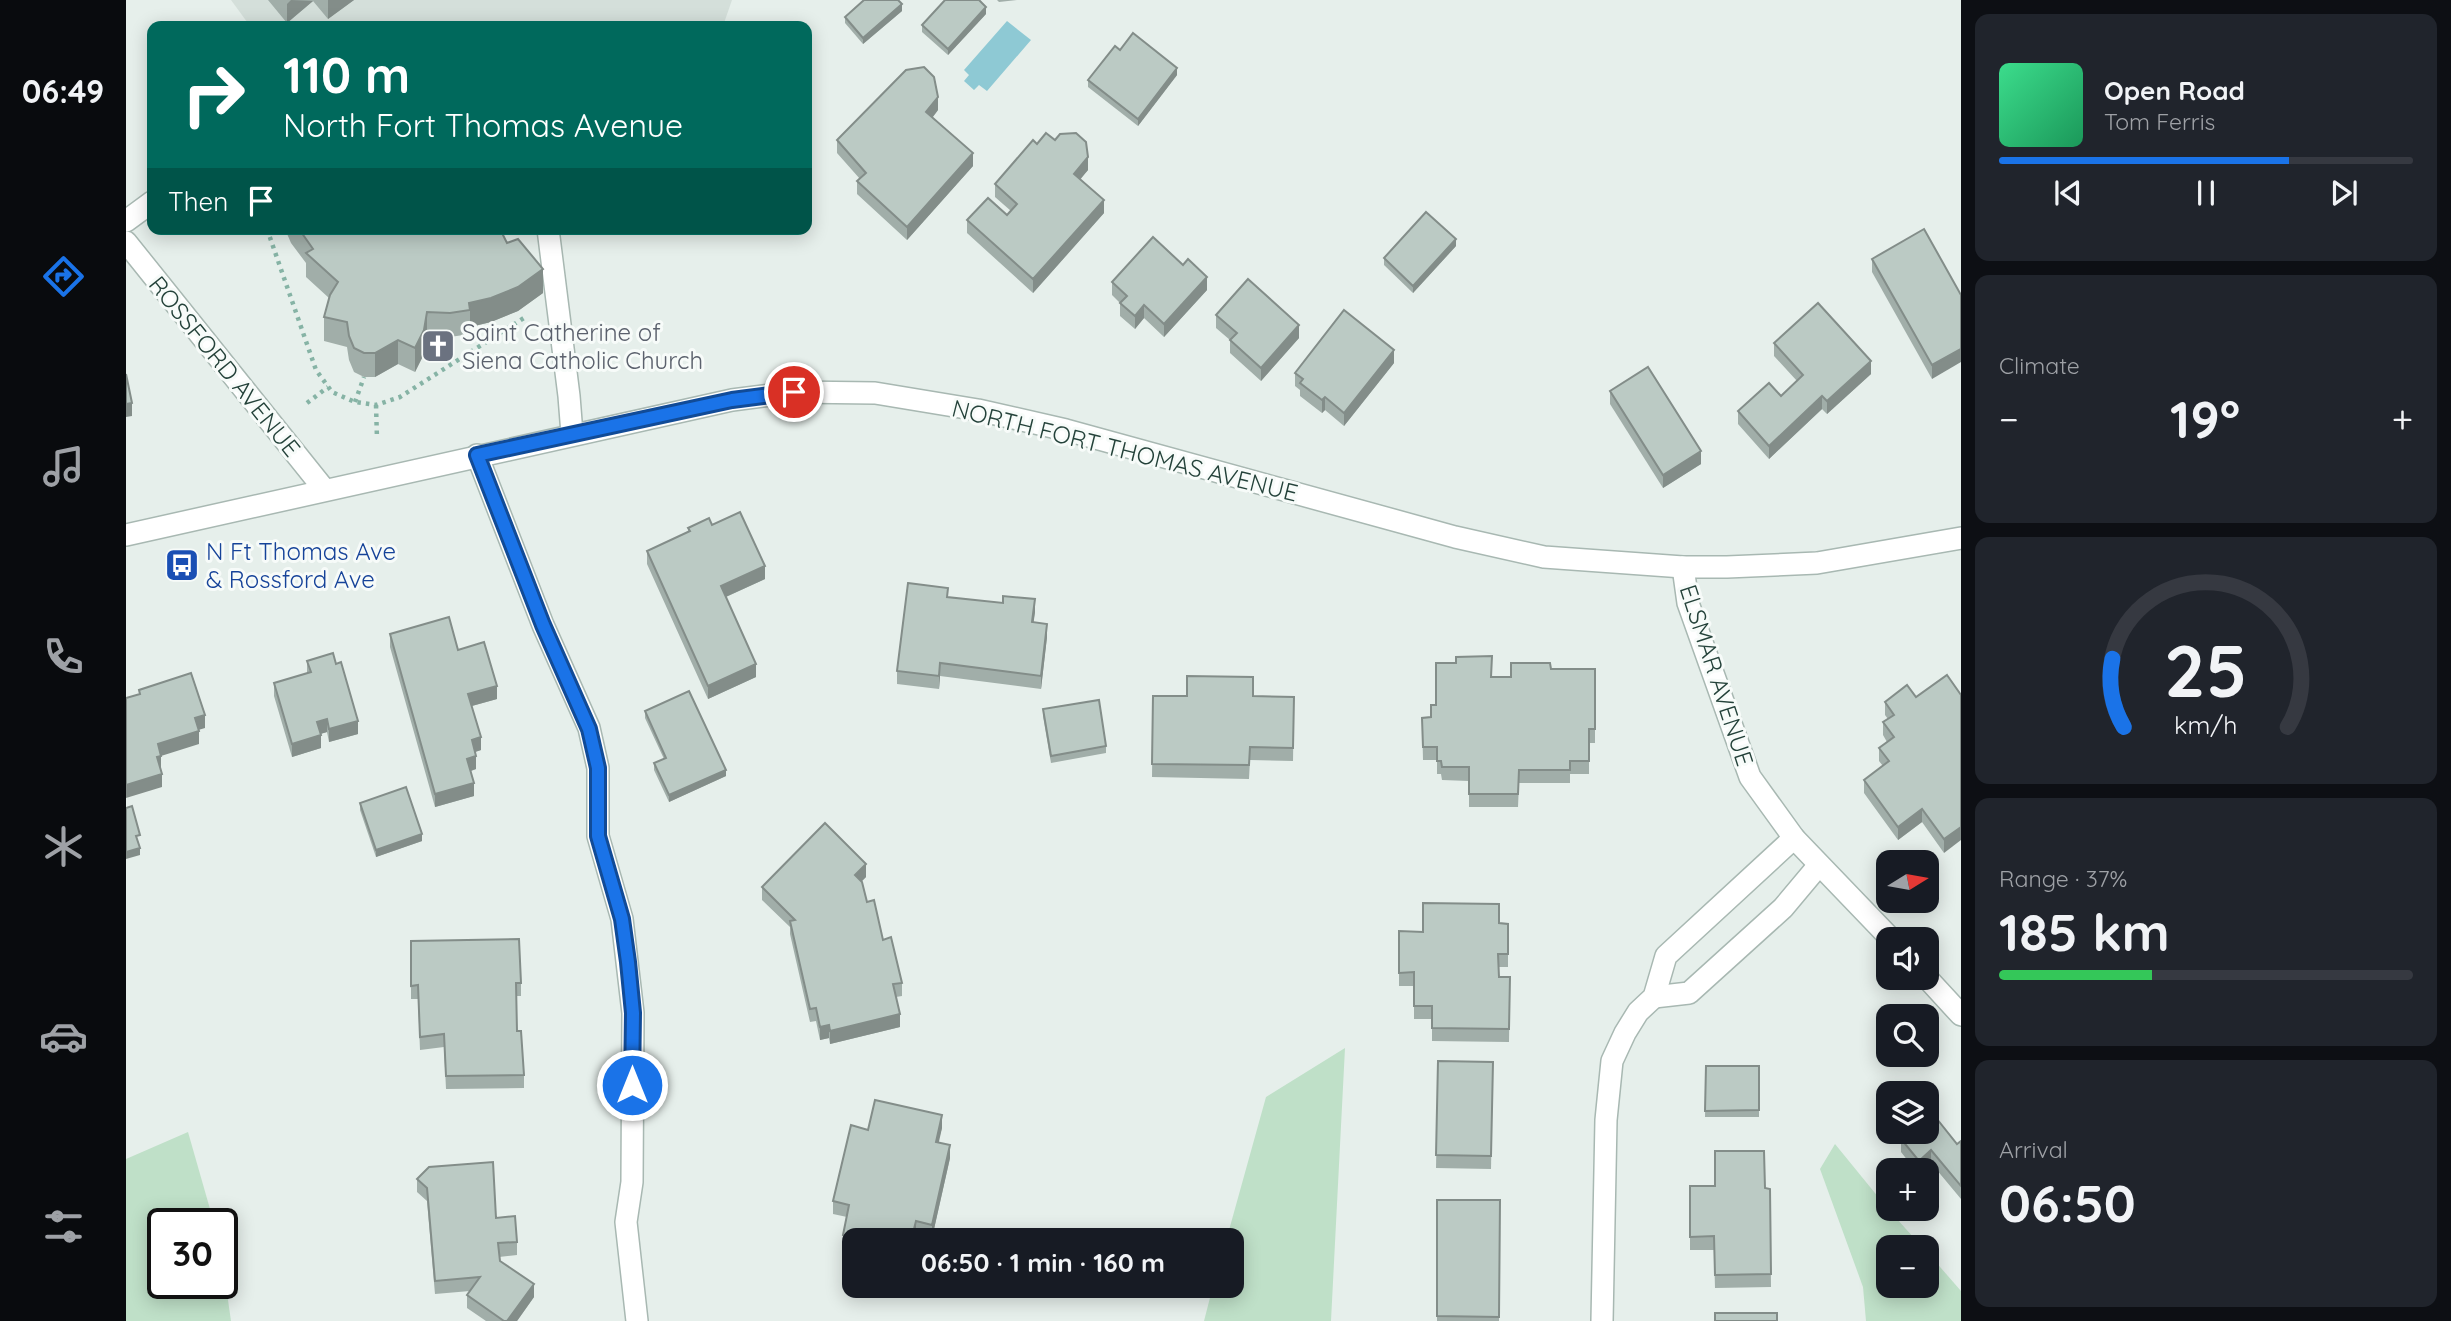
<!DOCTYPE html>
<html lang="en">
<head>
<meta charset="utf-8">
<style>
	:root { --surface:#171b24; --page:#20242c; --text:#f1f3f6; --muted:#9ea1a6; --line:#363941; --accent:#1a73e8 }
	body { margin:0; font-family:Quicksand,sans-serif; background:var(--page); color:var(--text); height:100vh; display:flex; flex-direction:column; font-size:26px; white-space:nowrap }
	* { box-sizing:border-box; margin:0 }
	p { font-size:23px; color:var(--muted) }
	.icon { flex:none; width:38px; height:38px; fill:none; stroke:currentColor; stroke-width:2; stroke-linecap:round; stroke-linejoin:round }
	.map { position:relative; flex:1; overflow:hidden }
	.sheet { display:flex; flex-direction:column; gap:14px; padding:14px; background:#0d0f14; width:490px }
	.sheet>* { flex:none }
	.top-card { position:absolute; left:21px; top:21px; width:665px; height:214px; border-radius:14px; box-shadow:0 4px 18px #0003; background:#00695c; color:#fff; overflow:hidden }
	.needle { width:46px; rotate:79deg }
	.fabs { position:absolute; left:1750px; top:850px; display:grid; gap:14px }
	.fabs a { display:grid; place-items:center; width:63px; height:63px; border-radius:14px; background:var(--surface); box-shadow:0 4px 18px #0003; font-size:35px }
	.speed { position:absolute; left:21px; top:1208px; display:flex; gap:14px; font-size:35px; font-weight:700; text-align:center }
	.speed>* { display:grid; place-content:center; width:91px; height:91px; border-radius:50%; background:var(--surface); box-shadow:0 4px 18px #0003; line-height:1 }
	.speed .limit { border:4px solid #111; border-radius:10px; background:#fff; color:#111 }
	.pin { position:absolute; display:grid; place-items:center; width:60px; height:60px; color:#fff; margin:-30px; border:4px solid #fff; border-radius:50%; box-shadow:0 2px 7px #0007 }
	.me { position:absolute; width:77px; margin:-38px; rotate:0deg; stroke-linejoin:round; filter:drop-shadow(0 0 5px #0008) }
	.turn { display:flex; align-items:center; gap:24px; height:147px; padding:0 21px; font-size:32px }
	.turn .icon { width:91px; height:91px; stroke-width:2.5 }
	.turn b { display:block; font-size:49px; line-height:60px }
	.then { display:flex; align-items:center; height:66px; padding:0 21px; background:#0003; gap:14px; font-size:26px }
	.big { font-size:52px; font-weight:800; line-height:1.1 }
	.sheet .card { flex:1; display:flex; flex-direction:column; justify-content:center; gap:10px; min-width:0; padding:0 24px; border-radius:14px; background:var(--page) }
	.sheet .dial { align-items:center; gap:0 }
	.dial svg { height:182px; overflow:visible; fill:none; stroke:var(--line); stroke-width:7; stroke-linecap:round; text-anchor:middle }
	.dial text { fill:var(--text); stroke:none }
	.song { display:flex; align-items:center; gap:21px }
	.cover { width:84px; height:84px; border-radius:10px; background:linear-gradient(135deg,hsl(150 70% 55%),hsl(150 70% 35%)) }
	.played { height:7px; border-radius:4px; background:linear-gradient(90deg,var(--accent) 70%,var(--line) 70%) }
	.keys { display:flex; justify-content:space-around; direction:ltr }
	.heat { display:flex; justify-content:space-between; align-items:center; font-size:38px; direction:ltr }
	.charge { height:10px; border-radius:5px; background:linear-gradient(90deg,#34c759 37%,var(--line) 0) }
	.trip { position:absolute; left:716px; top:1228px; width:402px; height:70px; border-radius:14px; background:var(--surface); box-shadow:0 4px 18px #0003; font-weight:800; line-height:70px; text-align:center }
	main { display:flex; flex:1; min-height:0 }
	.dock { display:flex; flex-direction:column; width:126px; justify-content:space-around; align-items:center; background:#090b0e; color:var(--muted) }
	.dock .icon { width:49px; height:49px }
	.dock .current { color:var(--accent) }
	.dock b { font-size:32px; color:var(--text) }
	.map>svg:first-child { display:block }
</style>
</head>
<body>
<main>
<nav class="dock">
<b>06:49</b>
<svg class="icon current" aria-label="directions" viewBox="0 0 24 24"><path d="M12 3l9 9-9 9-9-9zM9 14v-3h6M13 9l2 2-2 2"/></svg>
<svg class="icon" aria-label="music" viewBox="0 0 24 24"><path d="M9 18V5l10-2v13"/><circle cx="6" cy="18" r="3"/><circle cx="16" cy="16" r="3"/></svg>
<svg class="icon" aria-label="phone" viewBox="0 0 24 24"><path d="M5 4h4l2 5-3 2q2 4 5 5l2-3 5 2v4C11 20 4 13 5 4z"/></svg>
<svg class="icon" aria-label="climate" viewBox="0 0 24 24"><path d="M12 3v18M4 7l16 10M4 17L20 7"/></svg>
<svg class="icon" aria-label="car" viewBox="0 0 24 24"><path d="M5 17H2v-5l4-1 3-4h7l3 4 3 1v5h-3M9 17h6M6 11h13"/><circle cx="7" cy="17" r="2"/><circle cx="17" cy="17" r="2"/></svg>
<svg class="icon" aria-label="filters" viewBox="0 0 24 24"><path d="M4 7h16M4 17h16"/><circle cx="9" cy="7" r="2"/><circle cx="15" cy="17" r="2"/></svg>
</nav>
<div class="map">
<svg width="1835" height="1321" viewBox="0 0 1835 1321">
	<rect width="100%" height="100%" fill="#e6efeb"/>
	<path fill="#d4dfda" d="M105,0H606L597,26H124Z"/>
	<g fill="#bfe0c8">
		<path d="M1219,1048L1205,1321H1078L1087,1286H1106V1241H1100L1140,1097Z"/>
		<path d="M62,1132L88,1223H37V1283H96V1258L105,1321H0V1159Z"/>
		<path d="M1709,1144L1762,1209L1797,1248H1762V1286H1801V1252L1835,1291V1321H1740L1737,1287L1694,1169Z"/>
	</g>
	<path fill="#8ec9d4" d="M881,21L905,40L861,91L853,85L848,90L838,81L843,75L838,70Z"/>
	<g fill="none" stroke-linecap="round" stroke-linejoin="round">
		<g stroke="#a8b8b2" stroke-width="24">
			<g id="service">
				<path d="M0,221L26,202"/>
				<path d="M422,229L443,396L446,434"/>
			</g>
		</g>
		<g stroke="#a8b8b2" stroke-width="24">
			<g id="minor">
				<path d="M351,455L417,625L463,728L472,768V836L496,919L507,1013L506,1182L500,1222L511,1321"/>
				<path d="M1557,567L1562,603L1624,777L1668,838L1766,940"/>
				<path d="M1801,978L1835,1015"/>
				<path d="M1528,997L1563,993L1657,908L1693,865"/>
				<path d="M1476,1321L1480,1120L1486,1061L1499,1033L1512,1012L1528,997L1540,956L1668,838"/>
			</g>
		</g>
		<g stroke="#a8b8b2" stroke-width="24">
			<g id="tertiary">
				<path d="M0,242L198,489"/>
				<path d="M0,535L606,400L668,392L749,393L852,410L940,430L1329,537L1418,557L1557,567H1601L1691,563L1835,538"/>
			</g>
		</g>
		<g stroke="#86b3a5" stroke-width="4.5" stroke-dasharray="3.5 5" stroke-linecap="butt">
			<path d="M141,229L190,370L206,392L229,402L250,405L274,397L401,316"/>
			<path d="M229,402L238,377"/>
			<path d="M181,403L202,387"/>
			<path d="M250,405L251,439"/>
		</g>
		<use href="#service" stroke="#fff" stroke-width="21"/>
		<use href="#minor" stroke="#fff" stroke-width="21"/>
		<use href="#tertiary" stroke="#fff" stroke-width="21"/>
	</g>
	<g fill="#a1aea9">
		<path d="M142,0H228L202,19L187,1L161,23Z"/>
		<path d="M871,0H891L873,2Z"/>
		<path d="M776,11L737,44L719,23V17Z"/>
		<path d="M860,14L822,55L796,32V25Z"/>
		<path d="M1051,75L1012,126L962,87V80Z"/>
		<path d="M812,110L806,118L847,166L781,240L731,194V181L734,179L711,153V140Z"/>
		<path d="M911,144L962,170L954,179L978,213L907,293L841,233V220L881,215L885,211L869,197V184Z"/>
		<path d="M159,229H374L381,243L417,293L392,311L365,322L344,327V334L324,337L301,336L298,354L289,372L272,364L249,377H238L228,372L223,360L221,347L198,341V317L203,298L180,277V263L165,243Z"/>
		<path d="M1330,246L1287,293L1258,265V258Z"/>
		<path d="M1746,259L1835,295L1806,379L1746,272Z"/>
		<path d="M986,282L1081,290L1038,337L1018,318L1009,329L994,316V303L986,295Z"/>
		<path d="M1090,315L1173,338L1135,381L1104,353V340L1090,328Z"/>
		<path d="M1648,343L1745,374L1701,414L1696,409L1643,459L1612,424V411L1655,396L1671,381L1648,356Z"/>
		<path d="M1268,363L1218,426L1199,410L1196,413L1174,396V390L1169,386V373Z"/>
		<path d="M1484,391L1575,464L1537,488L1484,404Z"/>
		<path d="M586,525L639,579L600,597L630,677L582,699L521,564V551L562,532V528Z"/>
		<path d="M822,597L909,612L907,622L921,637L915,689L814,676L813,689L771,684V671Z"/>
		<path d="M264,634L332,650L371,699L346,706L355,750L349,752L350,769L345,771L348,796L309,807L264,647Z"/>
		<path d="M181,661L232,734L203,742L201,732L194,734L195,748L166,757L148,696V683L181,673Z"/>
		<path d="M1425,669H1469V743H1463V774H1444V783H1393L1392,807H1343V781L1316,780L1315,774H1311V760H1297L1296,718L1305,717L1310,705L1366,677H1385Z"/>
		<path d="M1821,675L1818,853L1796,822L1772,840L1738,793V780L1757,766L1753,761V748L1761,742L1757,735V722L1762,719L1759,715V702L1790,697Z"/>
		<path d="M1027,696L1168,697L1167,761L1124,760L1123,779L1026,777Z"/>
		<path d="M917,709L980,746V753L925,763L917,716Z"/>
		<path d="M519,711L600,776L543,802L528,770V763L538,759L519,718Z"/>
		<path d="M234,803L296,841L250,857L234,810Z"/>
		<path d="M740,877L736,881L741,902L776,983V996L770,997L774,1027L704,1044L703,1038L694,1040L690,1021L684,1022L664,934V927L636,900V887Z"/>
		<path d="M1373,923L1382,924V967H1373V977H1384L1383,1042L1306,1041V1019H1288V986H1273V931L1297,932Z"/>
		<path d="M285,941L395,983V996H391V1031L398,1075V1088L320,1089L318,1047L294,1050L292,999H285Z"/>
		<path d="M1312,1061L1367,1062L1365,1169L1310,1168Z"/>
		<path d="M1580,1066H1633V1117H1579Z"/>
		<path d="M816,1128L812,1142L824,1158L806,1238L790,1234L788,1241H728V1251L717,1248V1235L721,1217L707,1214V1201L742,1130Z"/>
		<path d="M1775,1139L1831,1144L1835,1141V1199L1805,1163L1796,1171H1790L1775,1152Z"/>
		<path d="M291,1179L370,1218L391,1242V1255L373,1257L374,1261L408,1297L391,1321H360L341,1308V1295L344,1291L309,1294L301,1201L291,1192Z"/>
		<path d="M1564,1186L1644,1189L1645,1287L1589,1288L1588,1250H1564Z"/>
		<path d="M1311,1200H1374L1373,1321H1311Z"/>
	</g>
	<g fill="#838d89">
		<path d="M165,0L187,1L161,23V4Z"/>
		<path d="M202,0H228L202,19Z"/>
		<path d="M776,4V11L737,44V38Z"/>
		<path d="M860,7V14L822,55V49Z"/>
		<path d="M1051,68V75L1012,126V119Z"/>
		<path d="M812,97V110L800,126V112Z"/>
		<path d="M847,153V166L781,240V227Z"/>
		<path d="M962,157V170L948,187V174Z"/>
		<path d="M978,200V213L907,293V279Z"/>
		<path d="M1330,239V246L1287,293V286Z"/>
		<path d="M417,269V293L392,311L365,322L344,327V310L343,303Z"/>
		<path d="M1081,277V290L1038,337V324Z"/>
		<path d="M1018,305V318L1009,329V316Z"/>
		<path d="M301,312V336L298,354L289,372V348Z"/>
		<path d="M1173,325V338L1135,381V368Z"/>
		<path d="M272,340V364L249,377V353Z"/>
		<path d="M1835,349V362L1806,379V365Z"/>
		<path d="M1268,350V363L1218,426V413Z"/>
		<path d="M1745,361V374L1701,414V401Z"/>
		<path d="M1696,396V409L1643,459V446Z"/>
		<path d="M1199,397V410L1196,413V400Z"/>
		<path d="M6,403V416L0,417V404Z"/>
		<path d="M1575,451V464L1537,488V475Z"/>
		<path d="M639,566V579L595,599V586Z"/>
		<path d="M909,599V612L906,635V622Z"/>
		<path d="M921,624V637L915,689V676Z"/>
		<path d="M814,663V676L813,689V676Z"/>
		<path d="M630,664V677L582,699V686Z"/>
		<path d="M371,686V699L342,707V694Z"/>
		<path d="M79,715V728L69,731V718Z"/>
		<path d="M201,719V732L191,735V722Z"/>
		<path d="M232,721V734L203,742V729Z"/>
		<path d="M73,731V744L35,756V769L31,771L32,744Z"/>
		<path d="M195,735V748L166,757V744Z"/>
		<path d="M355,737V750L346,753V740Z"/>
		<path d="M350,756V769L341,772V759Z"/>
		<path d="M600,770V776L543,802V795Z"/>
		<path d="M36,774V787L0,798V785Z"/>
		<path d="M348,783V796L309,807V794Z"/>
		<path d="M1796,809V822L1772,840V827Z"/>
		<path d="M1835,827V840L1818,853V839Z"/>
		<path d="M296,834V841L250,857V850Z"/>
		<path d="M14,848V855L0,859V852Z"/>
		<path d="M740,864V877L729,888V875Z"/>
		<path d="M774,1014V1027L704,1044V1031Z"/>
		<path d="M703,1025V1038L694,1040V1027Z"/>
		<path d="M816,1115V1128L810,1155V1142Z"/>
		<path d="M824,1145V1158L806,1238V1225Z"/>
		<path d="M1805,1150V1163L1796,1171H1793V1161Z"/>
		<path d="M790,1221V1234L788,1241H785Z"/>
		<path d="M408,1284V1297L391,1321H381Z"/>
	</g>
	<g fill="#bbcac4" stroke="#838d89" stroke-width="2">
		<path d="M738,0H772L776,4L737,38L719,17Z"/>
		<path d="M819,0H853L860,7L822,49L796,25Z"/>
		<path d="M1007,33L1051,68L1012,119L962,80L989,46L994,50Z"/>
		<path d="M798,67L808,77L812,97L800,112L847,153L781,227L731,181L740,173L711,140L780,70Z"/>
		<path d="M920,133L929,140L934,134L950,133L960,142L962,157L948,174L978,200L907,279L841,220L862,198L881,215L891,204L869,184L907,140L911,144Z"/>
		<path d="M1300,212L1330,239L1287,286L1258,258Z"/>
		<path d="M173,229H374L381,243L392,239L417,269L392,287L365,298L343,303L344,310L324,313L301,312L298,330L289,348L272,340L249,353H238L228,348L223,336L221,322L198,317L204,295L212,282L180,253L187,249Z"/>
		<path d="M1798,229L1835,295V349L1806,365L1746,259Z"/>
		<path d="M1027,237L1057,265L1062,259L1081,277L1038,324L1018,305L1009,316L994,303L1001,296L986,282Z"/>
		<path d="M1122,279L1173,325L1135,368L1104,340L1111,333L1090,315Z"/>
		<path d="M1692,303L1745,361L1701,401L1696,396L1643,446L1612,411L1643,383L1655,396L1677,375L1648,343Z"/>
		<path d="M1218,310L1268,350L1218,413L1199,397L1196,400L1174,383L1177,379L1169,373Z"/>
		<path d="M1522,367L1575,451L1537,475L1484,391Z"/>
		<path d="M0,374L6,403L0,404Z"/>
		<path d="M614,512L639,566L595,586L630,664L582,686L521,551L564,531L562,528L583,518L586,525Z"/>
		<path d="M782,583L822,588L821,597L877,603V596L909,599L906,622L921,624L915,676L814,663L813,676L771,671Z"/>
		<path d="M323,617L332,650L358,642L371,686L342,694L355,737L346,740L350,756L341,759L348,783L309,794L264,634Z"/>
		<path d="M207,653L210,664L215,662L232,721L203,729L201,719L191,722L195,735L166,744L148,683L185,672L181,661Z"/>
		<path d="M1366,656L1365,677H1385V663H1424L1425,669H1469V729H1463V761H1444V770H1393L1392,794H1343V767H1316L1315,761H1311V747H1297L1296,718L1305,717V705H1310V663H1330V657Z"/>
		<path d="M65,673L79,715L69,718L73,731L32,744L35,756L31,757L36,774L0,785V698L14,694L13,690Z"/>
		<path d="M1821,675L1835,695V827L1818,839L1796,809L1772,827L1738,780L1763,761L1753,748L1768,737L1757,722L1768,715L1759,702L1781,685L1790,697Z"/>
		<path d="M1061,676L1127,677V696L1168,697L1167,748L1124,747L1123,765L1026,764L1027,696H1061Z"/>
		<path d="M563,691L600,770L543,795L528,763L540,758L519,711Z"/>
		<path d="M973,700L980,746L925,756L917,709Z"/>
		<path d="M280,787L296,834L250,850L234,803Z"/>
		<path d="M6,806L14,835L10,836L14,848L0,852V808Z"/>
		<path d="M699,823L740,864L729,875L736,882L741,902L748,900L757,940L765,937L776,983L767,984L774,1014L704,1031L703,1025L694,1027L690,1008L684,1009L664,921L669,920L636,887Z"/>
		<path d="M1297,903L1373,904V923L1382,924V954H1372L1373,977H1384L1383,1029L1306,1028V1006H1288V972L1273,973V931L1297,932Z"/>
		<path d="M393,939L395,983H390L391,1031H395L398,1075L320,1076L318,1034L294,1037L292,985L285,986V941Z"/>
		<path d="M1312,1061L1367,1062L1365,1156L1310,1155Z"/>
		<path d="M1580,1066H1633V1110L1579,1111Z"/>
		<path d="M749,1100L816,1115L810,1142L824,1145L806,1225L790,1221L785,1241H740L717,1235L723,1205L707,1201L725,1125L742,1130Z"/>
		<path d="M1807,1114L1831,1144L1835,1141V1186L1805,1150L1793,1161L1775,1139L1784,1132H1801V1119Z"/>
		<path d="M1589,1151H1638L1639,1188L1644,1189L1645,1274L1589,1275L1588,1236L1564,1237V1186H1589Z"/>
		<path d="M367,1162L370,1218L389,1216L391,1242L372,1243L374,1261L408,1284L381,1321H378L341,1295L354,1277L309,1281L301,1188L291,1179L303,1167Z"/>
		<path d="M1311,1200H1374L1373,1317L1311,1316Z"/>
		<rect x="1589" y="1313" width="62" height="8"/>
	</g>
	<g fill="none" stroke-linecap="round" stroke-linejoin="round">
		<g stroke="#114b97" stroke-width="18">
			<path id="route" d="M506,1085L507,1013L502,962L496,919L472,836V768L463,729L417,625L351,455L606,400L668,392"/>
		</g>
		<use href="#route" stroke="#1a73e8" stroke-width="12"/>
	</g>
	<defs>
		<g id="church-square" transform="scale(1.75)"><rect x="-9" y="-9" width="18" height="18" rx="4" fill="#6b7280" stroke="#f7fbf9"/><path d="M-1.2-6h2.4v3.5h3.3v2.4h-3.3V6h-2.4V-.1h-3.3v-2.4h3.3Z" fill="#fff"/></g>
		<g id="bus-square" transform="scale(1.75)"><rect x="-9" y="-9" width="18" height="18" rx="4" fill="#1a4fb4" stroke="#f7fbf9"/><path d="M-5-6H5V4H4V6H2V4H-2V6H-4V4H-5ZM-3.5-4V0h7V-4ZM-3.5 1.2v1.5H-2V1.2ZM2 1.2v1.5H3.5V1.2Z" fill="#fff"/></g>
	</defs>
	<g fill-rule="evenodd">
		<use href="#church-square" x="312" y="346"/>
		<use href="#bus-square" x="56" y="565"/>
	</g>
	<g text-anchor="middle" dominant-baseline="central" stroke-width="6" stroke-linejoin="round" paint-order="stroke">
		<g font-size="24" fill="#5b616d" stroke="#f7fbf9" text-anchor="start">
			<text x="336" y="332">Saint Catherine of<tspan x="336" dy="28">Siena Catholic Church</tspan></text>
		</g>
		<g font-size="24" fill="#24423a" stroke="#f7fbf9">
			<text transform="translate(99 366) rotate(51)">ROSSFORD AVENUE</text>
			<text transform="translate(999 450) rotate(14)">NORTH FORT THOMAS AVENUE</text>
			<text transform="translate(1591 675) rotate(72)">ELSMAR AVENUE</text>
		</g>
		<g font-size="24" fill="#164399" stroke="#f7fbf9" text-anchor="start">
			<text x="80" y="551">N Ft Thomas Ave<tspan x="80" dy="28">&amp; Rossford Ave</tspan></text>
		</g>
	</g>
</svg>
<div class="fabs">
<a><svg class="needle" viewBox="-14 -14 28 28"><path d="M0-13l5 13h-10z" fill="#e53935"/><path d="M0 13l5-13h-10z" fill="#9ea1a6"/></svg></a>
<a><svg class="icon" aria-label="sound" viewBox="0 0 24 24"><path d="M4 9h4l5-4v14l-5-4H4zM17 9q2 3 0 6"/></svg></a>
<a><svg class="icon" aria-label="search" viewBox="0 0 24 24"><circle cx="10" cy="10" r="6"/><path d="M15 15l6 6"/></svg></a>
<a><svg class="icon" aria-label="layers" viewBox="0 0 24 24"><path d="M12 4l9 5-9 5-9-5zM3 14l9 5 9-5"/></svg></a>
<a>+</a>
<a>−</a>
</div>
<div class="speed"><div class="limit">30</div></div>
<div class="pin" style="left:668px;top:392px;background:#d93025"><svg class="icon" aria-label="arrive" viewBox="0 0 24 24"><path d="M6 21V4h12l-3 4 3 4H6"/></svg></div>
<svg class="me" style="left:506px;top:1085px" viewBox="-20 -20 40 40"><circle r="17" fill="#1a73e8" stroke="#fff" stroke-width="3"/><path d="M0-11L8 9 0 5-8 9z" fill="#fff"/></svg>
<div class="trip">06:50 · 1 min · 160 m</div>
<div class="top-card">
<div class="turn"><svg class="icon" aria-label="right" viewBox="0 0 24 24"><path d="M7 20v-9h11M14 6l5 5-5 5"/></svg><div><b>110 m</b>North Fort Thomas Avenue</div></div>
<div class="then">Then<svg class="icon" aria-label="arrive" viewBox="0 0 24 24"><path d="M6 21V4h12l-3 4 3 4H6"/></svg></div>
</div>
</div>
<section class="sheet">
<div class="card">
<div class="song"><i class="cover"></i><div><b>Open Road</b><p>Tom Ferris</p></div></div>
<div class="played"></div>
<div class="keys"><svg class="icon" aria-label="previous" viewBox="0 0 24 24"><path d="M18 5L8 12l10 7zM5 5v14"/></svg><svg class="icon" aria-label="pause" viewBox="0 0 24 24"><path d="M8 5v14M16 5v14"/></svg><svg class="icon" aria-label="next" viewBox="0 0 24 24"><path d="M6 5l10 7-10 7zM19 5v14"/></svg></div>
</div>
<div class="card"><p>Climate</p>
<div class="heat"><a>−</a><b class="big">19°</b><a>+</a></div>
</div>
<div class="card dial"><svg viewBox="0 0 100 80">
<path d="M14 69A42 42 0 1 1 86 69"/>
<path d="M14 69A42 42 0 0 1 9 39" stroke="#1a73e8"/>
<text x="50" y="56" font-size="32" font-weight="700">25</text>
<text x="50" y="72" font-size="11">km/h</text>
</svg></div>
<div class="card"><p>Range · 37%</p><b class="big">185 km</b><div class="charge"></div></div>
<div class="card"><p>Arrival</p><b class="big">06:50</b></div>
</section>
</main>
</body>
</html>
